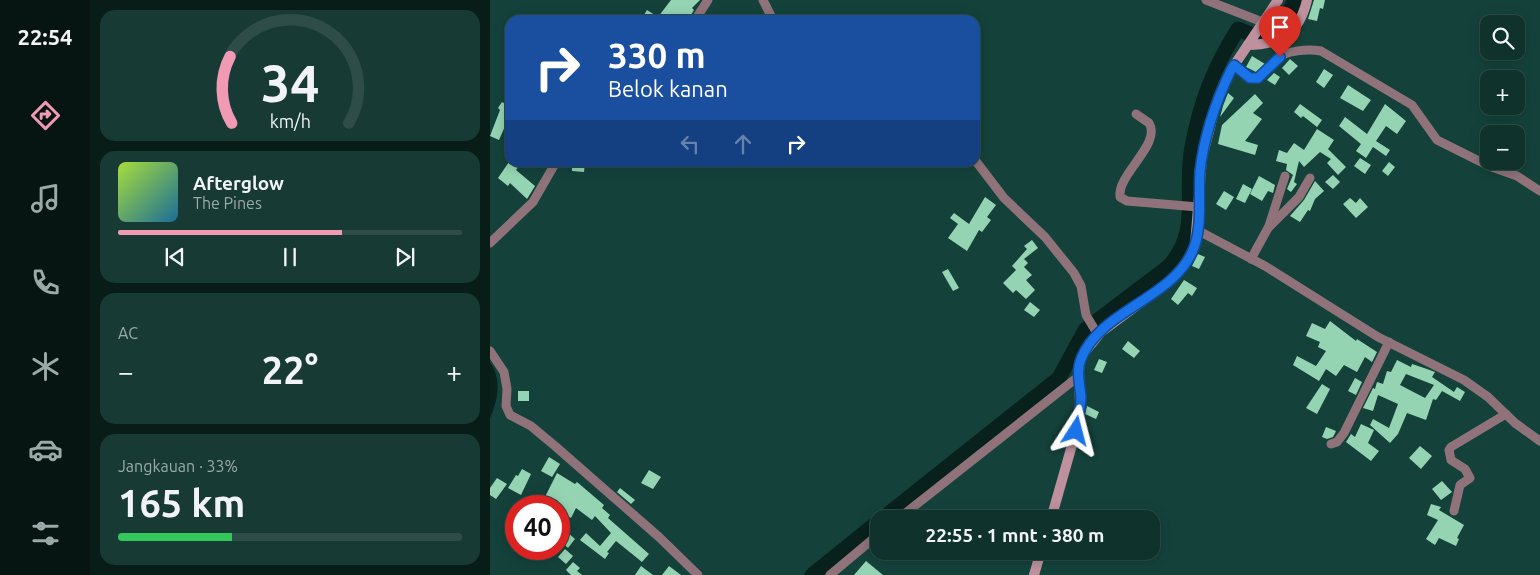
<!DOCTYPE html>
<html lang="id">
<head>
<meta charset="utf-8">
<style>
	:root { --surface:#0f322c; --page:#183a34; --text:#f1f3f6; --muted:#9baaa9; --line:#2f4d48; --accent:#f19ab4 }
	body { margin:0; font-family:Ubuntu,sans-serif; background:var(--page); color:var(--text); height:100vh; display:flex; flex-direction:column; font-size:19px; white-space:nowrap }
	* { box-sizing:border-box; margin:0 }
	p { font-size:16px; color:var(--muted) }
	.icon { flex:none; width:28px; height:28px; fill:none; stroke:currentColor; stroke-width:2; stroke-linecap:round; stroke-linejoin:round }
	.map { position:relative; flex:1; overflow:hidden }
	.details { display:flex; flex-direction:column; gap:10px; padding:10px; background:#081c18; width:400px }
	.details>* { flex:none }
	.hud { position:absolute; left:15px; top:15px; width:475px; height:152px; border-radius:15px; box-shadow:0 2px 12px #0003,0 0 0 1px var(--line); background:#1a4fa0; color:#fff; overflow:hidden }
	.tools { position:absolute; left:990px; top:15px; display:grid; gap:10px }
	.tools a { display:grid; place-items:center; width:45px; height:45px; border-radius:10px; background:var(--surface); box-shadow:0 2px 12px #0003,0 0 0 1px var(--line); font-size:25px }
	.speed { position:absolute; left:15px; top:495px; display:flex; gap:10px; font-size:25px; font-weight:700; text-align:center }
	.speed>* { display:grid; place-content:center; width:65px; height:65px; border-radius:50%; background:var(--surface); box-shadow:0 2px 12px #0003,0 0 0 1px var(--line); line-height:1 }
	.speed .limit { border:8px solid #d22; background:#fff; color:#111 }
	.pin { position:absolute; display:grid; place-items:center; width:42px; height:42px; color:#fff; margin:-51px -21px; border-radius:50% 50% 50% 0; rotate:-45deg; box-shadow:0 0 5px #0007 }
	.pin .icon { rotate:45deg }
	.me { position:absolute; width:55px; margin:-28px; rotate:9deg; stroke-linejoin:round; filter:drop-shadow(0 0 4px #0008) }
	.turn { display:flex; align-items:center; gap:18px; height:105px; padding:0 20px; font-size:22px }
	.turn .icon { width:65px; height:65px; stroke-width:2.5 }
	.turn b { display:block; font-size:35px; line-height:42px }
	.lanes { display:flex; align-items:center; height:48px; padding:0 20px; background:#0003; justify-content:center; gap:25px; direction:ltr }
	.lanes .off { opacity:.35 }
	.big { font-size:38px; font-weight:700; line-height:1.1 }
	.details .widget { flex:1; display:flex; flex-direction:column; justify-content:center; gap:8px; min-width:0; padding:0 18px; border-radius:15px; background:var(--page) }
	.details .dial { align-items:center; gap:0 }
	.dial svg { height:130px; overflow:visible; fill:none; stroke:var(--line); stroke-width:7; stroke-linecap:round; text-anchor:middle }
	.dial text { fill:var(--text); stroke:none }
	.song { display:flex; align-items:center; gap:15px }
	.cover { width:60px; height:60px; border-radius:8px; background:linear-gradient(135deg,hsl(80 70% 55%),hsl(200 70% 35%)) }
	.played { height:5px; border-radius:2px; background:linear-gradient(90deg,var(--accent) 65%,var(--line) 65%) }
	.keys { display:flex; justify-content:space-around; direction:ltr }
	.heat { display:flex; justify-content:space-between; align-items:center; font-size:28px; direction:ltr }
	.charge { height:8px; border-radius:4px; background:linear-gradient(90deg,#34c759 33%,var(--line) 0) }
	.trip { position:absolute; left:380px; top:510px; width:290px; height:50px; border-radius:15px; background:var(--surface); box-shadow:0 2px 12px #0003,0 0 0 1px var(--line); font-weight:700; line-height:50px; text-align:center }
	main { display:flex; flex:1; min-height:0 }
	.tabs { display:flex; flex-direction:column; width:90px; justify-content:space-around; align-items:center; background:#061412; color:var(--muted) }
	.tabs .icon { width:35px; height:35px }
	.tabs .on { color:var(--accent) }
	.tabs b { font-size:22px; color:var(--text) }
	.map>svg:first-child { display:block }
</style>
</head>
<body>
<main>
<nav class="tabs">
<b>22:54</b>
<svg class="icon on" aria-label="directions" viewBox="0 0 24 24"><path d="M12 3l9 9-9 9-9-9zM9 14v-3h6M13 9l2 2-2 2"/></svg>
<svg class="icon" aria-label="music" viewBox="0 0 24 24"><path d="M9 18V5l10-2v13"/><circle cx="6" cy="18" r="3"/><circle cx="16" cy="16" r="3"/></svg>
<svg class="icon" aria-label="phone" viewBox="0 0 24 24"><path d="M5 4h4l2 5-3 2q2 4 5 5l2-3 5 2v4C11 20 4 13 5 4z"/></svg>
<svg class="icon" aria-label="climate" viewBox="0 0 24 24"><path d="M12 3v18M4 7l16 10M4 17L20 7"/></svg>
<svg class="icon" aria-label="car" viewBox="0 0 24 24"><path d="M5 17H2v-5l4-1 3-4h7l3 4 3 1v5h-3M9 17h6M6 11h13"/><circle cx="7" cy="17" r="2"/><circle cx="17" cy="17" r="2"/></svg>
<svg class="icon" aria-label="filters" viewBox="0 0 24 24"><path d="M4 7h16M4 17h16"/><circle cx="9" cy="7" r="2"/><circle cx="15" cy="17" r="2"/></svg>
</nav>
<section class="details">
<div class="widget dial"><svg viewBox="0 0 100 80">
<path d="M14 69A42 42 0 1 1 86 69"/>
<path d="M14 69A42 42 0 0 1 13 28" stroke="#f19ab4"/>
<text x="50" y="56" font-size="32" font-weight="700">34</text>
<text x="50" y="72" font-size="11">km/h</text>
</svg></div>
<div class="widget">
<div class="song"><i class="cover"></i><div><b>Afterglow</b><p>The Pines</p></div></div>
<div class="played"></div>
<div class="keys"><svg class="icon" aria-label="previous" viewBox="0 0 24 24"><path d="M18 5L8 12l10 7zM5 5v14"/></svg><svg class="icon" aria-label="pause" viewBox="0 0 24 24"><path d="M8 5v14M16 5v14"/></svg><svg class="icon" aria-label="next" viewBox="0 0 24 24"><path d="M6 5l10 7-10 7zM19 5v14"/></svg></div>
</div>
<div class="widget"><p>AC</p>
<div class="heat"><a>−</a><b class="big">22°</b><a>+</a></div>
</div>
<div class="widget"><p>Jangkauan · 33%</p><b class="big">165 km</b><div class="charge"></div></div>
</section>
<div class="map">
<svg width="1050" height="575" viewBox="0 0 1050 575">
	<rect width="100%" height="100%" fill="#14423b"/>
	<path fill="#08211d" d="M0,362C12,380 8,399 0,418Z"/>
	<g fill="none" stroke-linecap="round" stroke-linejoin="round">
		<g stroke="#08211d" stroke-width="15">
			<path d="M392,519L569,378L595,330L678,267C712,232 693,191 702,147C710,102 724,67 748,29L773,39L797,17L805,0"/>
			<path d="M322,575L389,521"/>
		</g>
	</g>
	<g fill="#95d4b2" fill-rule="evenodd">
		<path d="M181,0H210L202,8L204,10L199,18L192,14L188,20H151L157,10L168,17Z"/>
		<path d="M824,0H835L833,9L830,8L827,21L818,19Z"/>
		<path d="M762,56L775,64L766,72L756,67Z"/>
		<path d="M800,59L808,66L799,75L792,68Z"/>
		<path d="M834,69L843,75L834,88L826,82Z"/>
		<path d="M784,73L790,77L785,85L777,80Z"/>
		<path d="M858,85L881,100L873,111L850,98Z"/>
		<path d="M738,93L744,98L730,117L733,106Z"/>
		<path d="M765,94L773,103L763,113L772,119L755,141L768,145L765,155L728,144L732,125Z"/>
		<path d="M12,102L20,107V115L9,140L0,136L10,110L8,108Z"/>
		<path d="M810,104L832,120L827,127L813,116L811,118L804,112Z"/>
		<path d="M895,104L916,121L907,134L896,126L886,141L900,150L896,156L883,147L876,158L866,151L871,144L849,126L855,117L877,134Z"/>
		<path d="M827,129L844,140L838,149L856,167L848,175L837,163L841,159L830,152L814,167L809,161L804,182L807,184L801,192L797,189L803,175L796,170L797,164L786,161L789,150L797,153L804,143L814,150Z"/>
		<path d="M870,158L881,165L875,174L864,166Z"/>
		<path d="M19,162H32L26,170L45,186L37,199L20,183L18,186L8,178Z"/>
		<path d="M82,162H95L94,172L82,171Z"/>
		<path d="M899,162L905,167L898,176L892,171Z"/>
		<path d="M843,175L850,182L843,189L835,182Z"/>
		<path d="M769,176L785,185L783,193L778,191L772,201L760,194Z"/>
		<path d="M825,181L834,191L825,199L820,211L818,210L810,222L800,216L814,200Z"/>
		<path d="M753,184L762,189L755,203L746,199Z"/>
		<path d="M734,191L744,197L736,210L726,204Z"/>
		<path d="M495,197L506,205L497,217L501,220L492,232L489,230L477,251L458,238L468,224L460,218L464,213L479,224Z"/>
		<path d="M860,198L866,203L870,198L878,207L866,218L853,204Z"/>
		<path d="M542,240L548,248L534,259L538,263L534,267L542,275L536,280L545,290L536,299L526,290L523,293L513,283L526,270L522,266L537,249L534,246Z"/>
		<path d="M708,254L715,257L709,269L702,266Z"/>
		<path d="M458,269L469,288L463,291L452,272Z"/>
		<path d="M694,280L707,288L702,296L698,293L688,305L681,299Z"/>
		<path d="M540,302L550,310L544,317L534,310Z"/>
		<path d="M840,321L866,341L867,339L887,352L882,362L875,357L867,372L854,365L846,376L836,369L829,381L803,365L807,356L826,366L836,351L828,347L830,342L816,336L822,323L835,329Z"/>
		<path d="M638,341L650,351L644,358L632,349Z"/>
		<path d="M609,359L617,362L612,373L604,370Z"/>
		<path d="M907,360L921,367L922,364L937,369L945,372L942,377L964,392L967,387L975,392L970,401L952,391L946,400L943,399L936,420L917,413L908,434L900,443L880,425L883,419L899,428L908,404L888,395L883,411L873,408L883,388L885,389L887,382L893,384L897,371L901,372ZM916,374L944,385L935,398L910,385Z"/>
		<path d="M865,378L872,382L866,395L858,391Z"/>
		<path d="M832,384L840,389L827,414L816,408Z"/>
		<rect x="28" y="391" width="11" height="10"/>
		<path d="M597,406L609,412L606,419L595,414Z"/>
		<path d="M871,424L884,430L878,443L889,451L881,461L856,442L861,434L865,437Z"/>
		<path d="M836,427L846,431L843,437L837,439L832,437Z"/>
		<path d="M930,446L942,456L931,469L919,458Z"/>
		<path d="M59,457L70,464L62,477L51,471Z"/>
		<path d="M32,469L41,474L31,495L18,488L26,475L28,476Z"/>
		<path d="M159,470L171,477L163,489L151,483Z"/>
		<path d="M67,473L85,484L87,482L114,505L112,508L120,515L118,518L159,554L152,562L126,541L117,552L119,553L115,559L90,540L96,533L110,546L121,533L105,516L102,520L86,508L81,518L70,511L69,506L54,499Z"/>
		<path d="M7,478L17,484L6,499L0,495V488Z"/>
		<path d="M952,481L962,492L951,500L942,489Z"/>
		<path d="M130,488L145,500L141,504L127,492Z"/>
		<path d="M941,504L951,507L949,510L974,525L967,538L969,539L966,546L949,538L945,545L936,539L948,520L937,515Z"/>
		<path d="M74,529L85,539L78,548L69,540V535Z"/>
		<path d="M75,549L83,556L76,564L68,557Z"/>
		<path d="M376,561L393,575H364Z"/>
		<path d="M83,562L90,568L87,571L92,575H81L76,570Z"/>
		<path d="M151,566L163,575H145Z"/>
		<path d="M179,566L191,575H172Z"/>
	</g>
	<g fill="none" stroke-linecap="round" stroke-linejoin="round">
		<g stroke="#8f727a" stroke-width="9">
			<path d="M273,0L283,20"/>
			<path d="M716,0L775,23"/>
			<path d="M205,20L218,0"/>
			<path d="M744,65C749,69 757,78 763,78C775,79 780,66 786,59C796,50 819,49 831,51L922,105L947,140L999,166L1027,176L1050,191"/>
			<path d="M646,114L659,123C672,144 627,174 630,197L637,201L708,207"/>
			<path d="M485,160L514,198L555,237L584,273L591,286L596,315L608,335"/>
			<path d="M779,226L795,176"/>
			<path d="M707,230L775,266L888,337L974,380L998,397L1025,423L1050,441"/>
			<path d="M0,243L43,202L66,162"/>
			<path d="M761,259L778,228L809,197L820,178"/>
			<path d="M0,351L14,372L17,389L16,406L20,415L41,426L65,446L169,537L208,575"/>
			<path d="M841,444L847,442L854,433L899,342"/>
			<path d="M964,511L970,485L980,478L975,469L961,460L959,450L961,447L1016,414"/>
			<path d="M408,519L589,376"/>
			<path d="M340,575L389,534"/>
		</g>
		<g stroke="#bf919e" stroke-width="10">
			<path d="M758,45C791,44 809,34 817,0"/>
			<path d="M561,519L586,431L590,404L589,370L591,357L611,332L681,280L696,263L705,245L712,158L726,104L741,70L788,0"/>
			<path d="M544,575L551,551"/>
		</g>
	</g>
	<g fill="none" stroke-linecap="round" stroke-linejoin="round">
		<g stroke="#114b97" stroke-width="12">
			<path id="route" d="M586,431C588,419 591,408 591,397C590,385 586,371 591,359C610,310 683,299 703,250C713,227 708,195 710,171C714,136 726,101 741,70L744,65L760,78H768L790,57"/>
		</g>
		<use href="#route" stroke="#1a73e8" stroke-width="9"/>
	</g>
</svg>
<div class="tools">
<a><svg class="icon" aria-label="search" viewBox="0 0 24 24"><circle cx="10" cy="10" r="6"/><path d="M15 15l6 6"/></svg></a>
<a>+</a>
<a>−</a>
</div>
<div class="speed"><div class="limit">40</div></div>
<div class="pin" style="left:790px;top:57px;background:#d93025"><svg class="icon" aria-label="arrive" viewBox="0 0 24 24"><path d="M6 21V4h12l-3 4 3 4H6"/></svg></div>
<svg class="me" style="left:586px;top:431px" viewBox="-20 -20 40 40"><path d="M0-17L14 15 0 8-14 15z" fill="#1a73e8" stroke="#fff" stroke-width="4"/></svg>
<div class="trip">22:55 · 1 mnt · 380 m</div>
<div class="hud">
<div class="turn"><svg class="icon" aria-label="right" viewBox="0 0 24 24"><path d="M7 20v-9h11M14 6l5 5-5 5"/></svg><div><b>330 m</b>Belok kanan</div></div>
<div class="lanes"><svg class="icon off" aria-label="left" viewBox="0 0 24 24"><path d="M17 20v-9H6M10 6l-5 5 5 5"/></svg><svg class="icon off" aria-label="ahead" viewBox="0 0 24 24"><path d="M12 20V5M6 11l6-6 6 6"/></svg><svg class="icon" aria-label="right" viewBox="0 0 24 24"><path d="M7 20v-9h11M14 6l5 5-5 5"/></svg></div>
</div>
</div>
</main>
</body>
</html>
